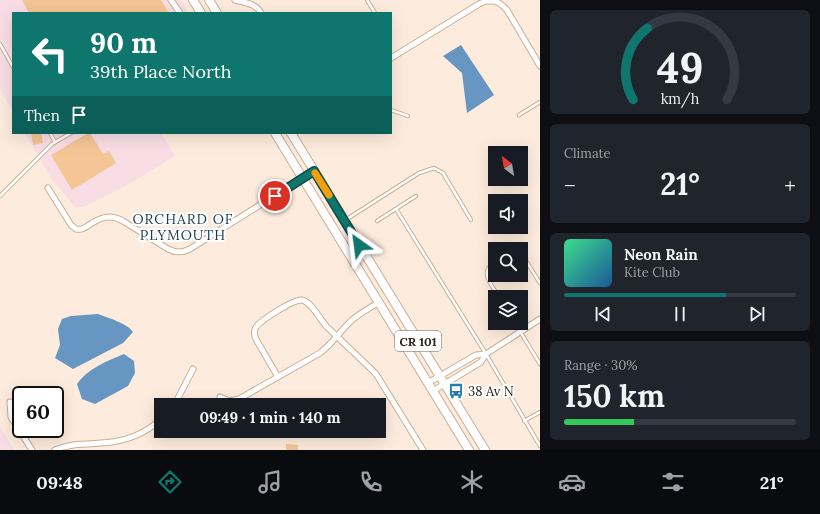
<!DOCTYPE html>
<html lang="en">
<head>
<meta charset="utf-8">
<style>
	:root { --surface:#171b24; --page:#20242c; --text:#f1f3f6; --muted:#9ea1a6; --line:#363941; --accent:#0f766e }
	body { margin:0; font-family:Lora,serif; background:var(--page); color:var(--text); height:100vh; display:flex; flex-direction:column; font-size:15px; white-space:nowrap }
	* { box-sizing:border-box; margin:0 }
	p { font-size:13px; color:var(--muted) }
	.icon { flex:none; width:22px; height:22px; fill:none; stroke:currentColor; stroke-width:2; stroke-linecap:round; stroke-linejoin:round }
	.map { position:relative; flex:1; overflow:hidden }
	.side { display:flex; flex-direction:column; gap:10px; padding:10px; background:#0d0f14; width:280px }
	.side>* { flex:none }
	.guide { position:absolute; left:12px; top:12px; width:380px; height:122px; border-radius:0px; box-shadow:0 4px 16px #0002; background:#0f766e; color:#fff; overflow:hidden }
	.needle { width:26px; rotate:329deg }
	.fabs { position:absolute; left:488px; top:146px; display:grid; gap:8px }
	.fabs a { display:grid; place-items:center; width:40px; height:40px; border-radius:0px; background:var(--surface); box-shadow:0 4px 16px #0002; font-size:20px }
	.speed { position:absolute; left:12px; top:386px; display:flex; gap:8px; font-size:20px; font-weight:700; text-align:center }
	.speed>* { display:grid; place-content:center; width:52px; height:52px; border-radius:50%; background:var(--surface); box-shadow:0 4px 16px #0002; line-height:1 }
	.speed .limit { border:2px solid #111; border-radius:6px; background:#fff; color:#111 }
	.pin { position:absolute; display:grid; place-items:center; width:34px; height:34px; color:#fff; margin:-17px; border:2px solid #fff; border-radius:50%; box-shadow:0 1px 4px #0007 }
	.me { position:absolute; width:44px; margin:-22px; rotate:329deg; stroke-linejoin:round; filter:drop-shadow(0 0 3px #0008) }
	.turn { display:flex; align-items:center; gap:14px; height:84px; padding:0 12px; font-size:18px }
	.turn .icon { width:52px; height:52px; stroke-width:2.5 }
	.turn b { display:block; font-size:28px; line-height:34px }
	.then { display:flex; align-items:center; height:38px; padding:0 12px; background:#0003; gap:8px; font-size:15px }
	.big { font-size:30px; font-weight:700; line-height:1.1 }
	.side .tile { flex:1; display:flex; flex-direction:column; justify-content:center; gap:6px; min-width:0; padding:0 14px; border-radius:6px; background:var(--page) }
	.side .dial { align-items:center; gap:0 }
	.dial svg { height:104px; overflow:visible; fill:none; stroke:var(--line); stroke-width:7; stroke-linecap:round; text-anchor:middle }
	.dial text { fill:var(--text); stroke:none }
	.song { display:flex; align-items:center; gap:12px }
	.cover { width:48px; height:48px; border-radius:6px; background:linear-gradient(135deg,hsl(150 70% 55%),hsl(210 70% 35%)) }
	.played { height:4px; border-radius:2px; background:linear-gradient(90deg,var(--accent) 70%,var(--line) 70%) }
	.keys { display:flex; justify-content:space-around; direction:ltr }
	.heat { display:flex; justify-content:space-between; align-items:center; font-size:22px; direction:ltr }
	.charge { height:6px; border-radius:3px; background:linear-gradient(90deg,#34c759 30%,var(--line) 0) }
	.trip { position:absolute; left:154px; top:398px; width:232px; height:40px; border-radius:0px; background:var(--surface); box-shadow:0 4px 16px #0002; font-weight:700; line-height:40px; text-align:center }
	.dock { display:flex; height:64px; justify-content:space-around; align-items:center; background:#090b0e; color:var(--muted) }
	.dock .icon { width:28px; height:28px }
	.dock .selected { color:var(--accent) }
	.dock b { font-size:18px; color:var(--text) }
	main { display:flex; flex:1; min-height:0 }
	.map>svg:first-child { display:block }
</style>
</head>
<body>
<main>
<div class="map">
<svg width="540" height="450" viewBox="0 0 540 450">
	<rect width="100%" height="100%" fill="#fdecdd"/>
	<g fill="#f8dee4">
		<path d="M0,0H181L189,13H13V112L0,89Z"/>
		<path d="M25,133H161L175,156L141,177L114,192L84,207H75L50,177Z"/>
		<path d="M0,426L14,450H0Z"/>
	</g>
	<g fill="#6696c1">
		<path d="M461,45L494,95L467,113L462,73L443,56Z"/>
		<path d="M98,314C108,318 127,323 133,332L123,343L73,369L55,358L60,345L58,329L62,319L71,316Z"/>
		<path d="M124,354L134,361L135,373L128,386L95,404L82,399L77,384C87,369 107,361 124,354Z"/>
	</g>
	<g fill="#f4c595">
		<path d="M22,0H161L169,13H29Z"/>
		<path d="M31,133H41L43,143L33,145Z"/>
		<path d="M88,133H90L103,154L109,151L116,163L72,190L51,155Z"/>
		<path d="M286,444L298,445V450H286Z"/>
	</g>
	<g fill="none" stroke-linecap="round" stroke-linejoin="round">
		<g stroke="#c9af96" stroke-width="4.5">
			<g id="lane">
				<path d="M367,0L375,13"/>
				<path d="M0,44L13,67"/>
				<path d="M391,110L408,116"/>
				<path d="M519,115L540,102"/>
				<path d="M50,133L55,142"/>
				<path d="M0,196L52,144L71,133"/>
				<path d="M396,209L486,354L540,446"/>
				<path d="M347,219L419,173L434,168L443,173L471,220"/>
				<path d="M377,221L416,196"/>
				<path d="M521,254L523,256L540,283"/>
				<path d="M495,262C478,272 492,285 499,297"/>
				<path d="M515,323L540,364"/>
				<path d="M524,421L540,412"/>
			</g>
		</g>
		<g stroke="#c9af96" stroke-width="7">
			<g id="street">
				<path d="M171,0L180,13"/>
				<path d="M235,0C246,3 255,3 261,13"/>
				<path d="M391,58L479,4L486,1H494L499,3L503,6L507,10L540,66"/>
				<path d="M48,188L71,225L76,229C82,230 84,228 89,225C101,217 110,214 123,221L168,249C176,253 182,253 190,249L314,171"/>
				<path d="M278,377L257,341C255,338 254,333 255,329C257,322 294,299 302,300C312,302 320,320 327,327L371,369L376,374L423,450"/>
				<path d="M428,383L476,355L486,354"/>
				<path d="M433,391L481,362L486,354L540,319"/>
				<path d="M220,397L229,401L239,399L320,353C333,343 341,330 352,320C360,313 370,308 379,302"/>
				<path d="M10,402L11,417L32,450"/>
				<path d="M173,405L177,400L193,369"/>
				<path d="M55,450C70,443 85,445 101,443C123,442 145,434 161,419"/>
			</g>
		</g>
		<g stroke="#c9af96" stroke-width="10">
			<g id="primary">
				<path d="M193,0L201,13"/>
				<path d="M209,0L217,13"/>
				<path d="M275,133L469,450"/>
				<path d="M291,133L485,450"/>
			</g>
		</g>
		<use href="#lane" stroke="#fff" stroke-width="2.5"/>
		<use href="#street" stroke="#fff" stroke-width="5"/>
		<use href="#primary" stroke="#fff" stroke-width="8"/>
	</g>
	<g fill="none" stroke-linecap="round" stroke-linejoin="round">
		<g stroke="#0a4d48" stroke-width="10">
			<path id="route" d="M275,196L314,171L359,245"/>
		</g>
		<use href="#route" stroke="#0f766e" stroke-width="7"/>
		<path stroke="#f59e0b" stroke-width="7" d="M315,173L329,195"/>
	</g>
	<defs>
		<g id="bus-bare" transform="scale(1.2)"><path d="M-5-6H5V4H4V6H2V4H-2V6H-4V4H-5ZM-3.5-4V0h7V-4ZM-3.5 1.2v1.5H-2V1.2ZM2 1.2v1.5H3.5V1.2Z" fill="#247bab" stroke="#fff" stroke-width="2.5" paint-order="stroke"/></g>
	</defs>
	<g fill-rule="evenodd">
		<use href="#bus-bare" x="456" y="391"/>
	</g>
	<g text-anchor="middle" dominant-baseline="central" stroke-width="4" stroke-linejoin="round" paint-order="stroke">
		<rect fill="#fff" stroke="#6b645d" stroke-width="1" x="395" y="331" width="46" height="20" rx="3"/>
		<g font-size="12" font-weight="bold" fill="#2b2118">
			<text x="418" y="341">CR 101</text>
		</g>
		<g font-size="13" fill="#2b2118" stroke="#fff" text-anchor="start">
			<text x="468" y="391">38 Av N</text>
		</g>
		<g font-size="14" letter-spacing="1" fill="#153d54" stroke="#fff">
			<text x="183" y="219">ORCHARD OF<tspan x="183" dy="16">PLYMOUTH</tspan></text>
		</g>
	</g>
</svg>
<div class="fabs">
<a><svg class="needle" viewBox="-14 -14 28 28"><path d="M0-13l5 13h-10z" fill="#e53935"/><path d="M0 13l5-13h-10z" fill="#9ea1a6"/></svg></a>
<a><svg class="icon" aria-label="sound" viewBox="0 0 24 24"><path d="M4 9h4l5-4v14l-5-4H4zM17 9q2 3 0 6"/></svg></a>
<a><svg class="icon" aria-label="search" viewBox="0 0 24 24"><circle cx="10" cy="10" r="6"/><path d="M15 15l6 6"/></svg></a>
<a><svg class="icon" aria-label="layers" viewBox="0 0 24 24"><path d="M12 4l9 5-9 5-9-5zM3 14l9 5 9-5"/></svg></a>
</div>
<div class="speed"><div class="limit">60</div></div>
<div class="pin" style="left:275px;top:196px;background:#d93025"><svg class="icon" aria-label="arrive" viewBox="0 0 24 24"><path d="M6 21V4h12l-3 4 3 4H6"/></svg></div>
<svg class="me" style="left:359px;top:245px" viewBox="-20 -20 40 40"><path d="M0-17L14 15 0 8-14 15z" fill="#0f766e" stroke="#fff" stroke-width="4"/></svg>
<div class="trip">09:49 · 1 min · 140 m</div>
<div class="guide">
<div class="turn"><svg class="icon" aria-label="left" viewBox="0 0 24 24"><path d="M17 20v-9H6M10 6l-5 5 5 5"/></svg><div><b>90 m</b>39th Place North</div></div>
<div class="then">Then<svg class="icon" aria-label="arrive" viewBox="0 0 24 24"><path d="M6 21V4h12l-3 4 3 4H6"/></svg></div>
</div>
</div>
<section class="side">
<div class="tile dial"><svg viewBox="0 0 100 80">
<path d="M14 69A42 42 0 1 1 86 69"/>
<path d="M14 69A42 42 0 0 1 25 14" stroke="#0f766e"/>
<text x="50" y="56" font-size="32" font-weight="700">49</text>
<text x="50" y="72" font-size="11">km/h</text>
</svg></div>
<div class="tile"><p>Climate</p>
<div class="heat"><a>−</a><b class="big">21°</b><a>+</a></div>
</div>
<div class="tile">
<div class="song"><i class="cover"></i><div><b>Neon Rain</b><p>Kite Club</p></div></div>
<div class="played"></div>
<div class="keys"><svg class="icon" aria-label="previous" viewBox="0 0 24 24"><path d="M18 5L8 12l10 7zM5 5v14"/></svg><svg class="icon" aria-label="pause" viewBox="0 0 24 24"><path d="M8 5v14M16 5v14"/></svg><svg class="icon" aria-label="next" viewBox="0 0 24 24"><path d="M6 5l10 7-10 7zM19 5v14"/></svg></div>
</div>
<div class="tile"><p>Range · 30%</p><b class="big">150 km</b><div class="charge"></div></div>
</section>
</main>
<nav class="dock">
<b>09:48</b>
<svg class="icon selected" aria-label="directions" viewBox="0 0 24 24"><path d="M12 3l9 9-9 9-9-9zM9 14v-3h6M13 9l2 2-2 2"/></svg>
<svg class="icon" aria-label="music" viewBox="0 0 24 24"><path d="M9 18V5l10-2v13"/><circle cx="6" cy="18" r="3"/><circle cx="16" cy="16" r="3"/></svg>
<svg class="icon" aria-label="phone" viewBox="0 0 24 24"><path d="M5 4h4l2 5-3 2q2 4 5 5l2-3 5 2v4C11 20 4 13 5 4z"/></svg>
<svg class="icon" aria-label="climate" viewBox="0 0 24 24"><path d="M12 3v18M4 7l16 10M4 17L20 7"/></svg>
<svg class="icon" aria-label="car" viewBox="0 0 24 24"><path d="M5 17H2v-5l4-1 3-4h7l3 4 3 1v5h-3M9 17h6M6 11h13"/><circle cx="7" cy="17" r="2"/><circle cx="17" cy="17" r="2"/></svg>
<svg class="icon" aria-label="filters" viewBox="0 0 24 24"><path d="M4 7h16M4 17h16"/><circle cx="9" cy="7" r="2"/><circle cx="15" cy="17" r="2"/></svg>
<b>21°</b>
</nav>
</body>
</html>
